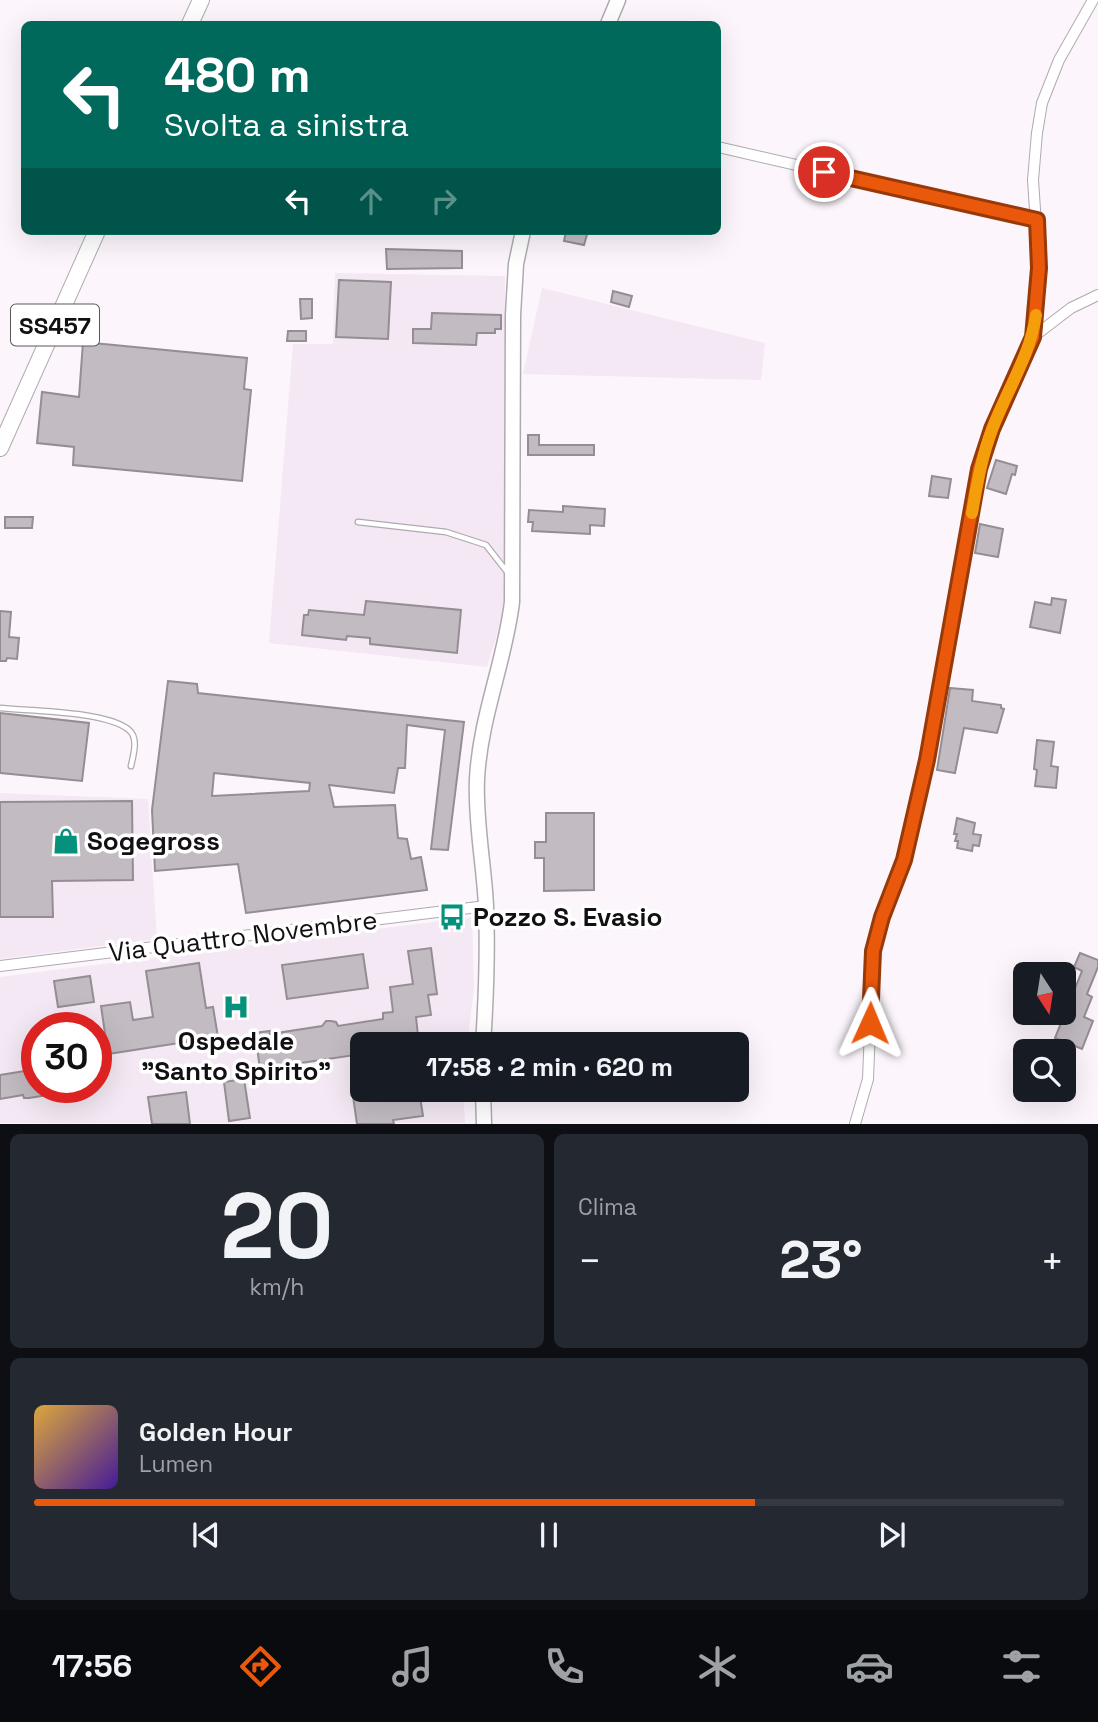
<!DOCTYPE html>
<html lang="it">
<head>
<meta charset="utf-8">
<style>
	:root { --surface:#171b24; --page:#242831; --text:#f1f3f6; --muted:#9ea1a6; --line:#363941; --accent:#ea580c }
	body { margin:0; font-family:"Space Grotesk",sans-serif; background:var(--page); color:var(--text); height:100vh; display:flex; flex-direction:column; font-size:26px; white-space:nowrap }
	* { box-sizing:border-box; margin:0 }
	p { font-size:23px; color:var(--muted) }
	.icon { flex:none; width:38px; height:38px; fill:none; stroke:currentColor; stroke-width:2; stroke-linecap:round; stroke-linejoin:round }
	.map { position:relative; height:1124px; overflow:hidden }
	.drawer { display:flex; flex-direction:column; gap:10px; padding:10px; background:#0d0f14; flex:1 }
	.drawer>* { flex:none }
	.top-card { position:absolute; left:21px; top:21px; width:700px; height:214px; border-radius:10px; box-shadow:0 7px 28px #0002; background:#00695c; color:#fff; overflow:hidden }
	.needle { width:46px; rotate:168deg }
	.buttons { position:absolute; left:1013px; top:962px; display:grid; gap:14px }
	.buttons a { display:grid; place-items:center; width:63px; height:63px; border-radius:10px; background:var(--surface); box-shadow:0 7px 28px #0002; font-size:35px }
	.speed { position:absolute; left:21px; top:1012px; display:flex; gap:14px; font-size:35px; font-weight:700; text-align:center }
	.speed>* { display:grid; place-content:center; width:91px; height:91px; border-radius:50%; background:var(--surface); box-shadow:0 7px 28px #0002; line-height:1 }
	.speed .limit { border:10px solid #d22; background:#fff; color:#111 }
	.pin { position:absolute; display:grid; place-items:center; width:60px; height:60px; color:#fff; margin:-30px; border:4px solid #fff; border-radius:50%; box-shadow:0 2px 7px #0007 }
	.me { position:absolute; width:77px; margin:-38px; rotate:1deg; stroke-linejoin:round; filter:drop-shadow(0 0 5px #0008) }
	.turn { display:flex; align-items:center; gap:24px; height:147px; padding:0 28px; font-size:32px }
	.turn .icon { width:91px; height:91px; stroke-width:2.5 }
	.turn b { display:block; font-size:49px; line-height:60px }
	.lanes { display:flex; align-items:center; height:66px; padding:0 28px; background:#0003; justify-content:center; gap:35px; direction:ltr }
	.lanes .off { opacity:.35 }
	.big { font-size:52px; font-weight:600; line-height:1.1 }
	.drawer .tile { flex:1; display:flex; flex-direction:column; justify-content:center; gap:10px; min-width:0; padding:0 24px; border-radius:10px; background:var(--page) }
	.drawer .dial { align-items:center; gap:0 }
	.dial b { font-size:91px; line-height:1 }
	.song { display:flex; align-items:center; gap:21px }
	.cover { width:84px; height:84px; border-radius:10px; background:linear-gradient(135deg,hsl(40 70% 55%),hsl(260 70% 35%)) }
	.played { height:7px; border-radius:4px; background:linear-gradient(90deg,var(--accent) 70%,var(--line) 70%) }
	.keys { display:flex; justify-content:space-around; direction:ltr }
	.heat { display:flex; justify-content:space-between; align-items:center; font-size:38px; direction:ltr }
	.drawer .tiles { flex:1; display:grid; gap:10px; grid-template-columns:1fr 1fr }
	.tile:last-child { grid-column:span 2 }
	.trip { position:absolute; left:350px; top:1032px; width:399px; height:70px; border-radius:10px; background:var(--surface); box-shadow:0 7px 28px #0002; font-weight:600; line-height:70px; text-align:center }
	.menu { display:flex; height:112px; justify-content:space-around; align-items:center; background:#090b0e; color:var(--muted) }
	.menu .icon { width:49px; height:49px }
	.menu .selected { color:var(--accent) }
	.menu b { font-size:32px; color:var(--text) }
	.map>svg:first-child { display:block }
</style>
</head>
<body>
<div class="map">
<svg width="1098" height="1124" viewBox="0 0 1098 1124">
	<rect width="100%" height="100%" fill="#fcf6fc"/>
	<g fill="#f3e8f3" fill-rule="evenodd">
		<path d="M335,273L505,276V608L487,667L269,643L293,344H333Z"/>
		<path d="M542,288L765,343L761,380L523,374Z"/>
		<path d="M0,793L148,799L157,939L0,959Z"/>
		<path d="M472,917L474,988L467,1045H362V1090H463L465,1123H0V977ZM37,1027H96V1087H37Z"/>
	</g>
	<g fill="#c2bcc2" stroke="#948e94" stroke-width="2" fill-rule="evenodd">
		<path d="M566,231H588L584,245L564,241Z"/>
		<path d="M386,249L462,251V268L387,269Z"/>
		<path d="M339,280L391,282L388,339L336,337Z"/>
		<path d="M613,291L632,296L629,307L611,302Z"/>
		<path d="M300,299H312V318L301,319Z"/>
		<path d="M432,313L501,315V329H495V333H477L476,345L413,343V329H431Z"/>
		<path d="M288,331H306V341H287Z"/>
		<path d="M83,342L247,358L244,389L251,390L242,481L73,465L74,447L37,443L42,392L79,397Z"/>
		<path d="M528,435H539V445H594V455H528Z"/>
		<path d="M996,460L1017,466L1015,475L1012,474L1006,494L987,488Z"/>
		<path d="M932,476L951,479L948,498L929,496Z"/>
		<path d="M563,506L605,509L604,526L590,525V534L532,531L533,522H528L529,510L563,512Z"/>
		<path d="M5,517H33L32,528H5Z"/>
		<path d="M980,524L1003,529L998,557L975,553Z"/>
		<path d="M1052,598L1066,600L1060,633L1030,627L1035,602L1051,605Z"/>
		<path d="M366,601L461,610L457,653L370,644V638L347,636L346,640L302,635L304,615H308L309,610L364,615Z"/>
		<path d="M0,611L11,612L9,637L19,638L17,659L7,658L6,661H0Z"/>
		<path d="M168,681L197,684L198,693L464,722L448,850L431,849L445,730L407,725L405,768H398L394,793L329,785L334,807L395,805L398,838L407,839L411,859L421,857L427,890L246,913L238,864L155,871L152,810ZM214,773L310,783L309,791L212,796Z"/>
		<path d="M950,688L973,690L972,701L1001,705V708L1004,709L997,733L964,728L955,773L937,770Z"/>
		<path d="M0,713L89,723L82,781L0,773Z"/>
		<path d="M1037,740L1054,742L1051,766L1058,767L1056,788L1035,786L1037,770L1034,769Z"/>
		<path d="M132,801L133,880L52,881L53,917H0V802Z"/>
		<path d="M546,813H594V890L544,891V858H535V842H546Z"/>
		<path d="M957,818L975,823L973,834L981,835L979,846L973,845L972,851L957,848L958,841H955L957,834H954Z"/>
		<path d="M431,948L437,994L428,995L431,1015L416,1017L419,1045H362V1054L260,1069L255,1033L270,1031V1034L322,1026L326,1021H331L336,1022L338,1026L383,1019V1013L393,1012L390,987L413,984L408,951Z"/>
		<path d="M1080,953L1098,960V967L1087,994L1092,997L1084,1017L1093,1021L1082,1049L1055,1038L1082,971L1074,967Z"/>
		<path d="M363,954L368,988L287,999L282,965Z"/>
		<path d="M199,963L206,1008L213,1007L218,1037L108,1054L101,1006L130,1002L133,1020L153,1017L146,971Z"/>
		<path d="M90,976L94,1002L58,1007L54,981Z"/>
		<path d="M37,1069V1087H78L80,1096L68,1098L67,1092L29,1098H24L23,1095L0,1099V1075Z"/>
		<path d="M244,1079L250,1118L229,1121L224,1082Z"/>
		<path d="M371,1090H419L423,1116L393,1120L394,1124H357L353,1096L372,1093Z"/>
		<path d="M186,1092L190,1124H152L148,1097Z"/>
	</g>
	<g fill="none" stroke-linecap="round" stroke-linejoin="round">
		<g stroke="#b0aab0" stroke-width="7">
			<g id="lane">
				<path d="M358,522L446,532L486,545L508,573"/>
				<path d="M0,708C30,711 107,711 129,730C139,738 133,756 131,766"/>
			</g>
		</g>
		<g stroke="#b0aab0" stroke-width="12">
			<g id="street">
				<path d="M718,147L1036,220"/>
				<path d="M1033,337L1071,308L1098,295"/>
				<path d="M0,966L486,906"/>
				<path d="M855,1124L868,1079L873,952L882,917L904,860L927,760L979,469L992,429L1033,337L1039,268L1033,180L1037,133L1042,103L1059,60L1093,0"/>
			</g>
		</g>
		<g stroke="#b0aab0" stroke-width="17">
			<g id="secondary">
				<path d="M608,24L618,0"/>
				<path d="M483,1045C486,999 488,953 486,906C484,864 475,821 477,779C480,718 505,661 512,602L513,315L516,264L523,231"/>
				<path d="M483,1090L484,1124"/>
			</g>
		</g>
		<g stroke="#b0aab0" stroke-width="18">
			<g id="primary">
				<path d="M190,24L201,0"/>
				<path d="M0,448L97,231"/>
			</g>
		</g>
		<use href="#lane" stroke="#fff" stroke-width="4.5"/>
		<use href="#street" stroke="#fff" stroke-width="10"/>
		<use href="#secondary" stroke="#fff" stroke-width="14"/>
		<use href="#primary" stroke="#fff" stroke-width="16"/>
	</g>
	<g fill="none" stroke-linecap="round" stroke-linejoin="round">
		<g stroke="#983908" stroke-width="18">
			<path id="route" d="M824,172L1037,220L1039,268L1033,337L992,429L979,469L927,760L904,860L882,917L873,951L870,1023"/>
		</g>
		<use href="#route" stroke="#ea580c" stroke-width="12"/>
		<path stroke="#f59e0b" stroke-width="12" d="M972,513C977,484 982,455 993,427C1007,390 1030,356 1036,315"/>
	</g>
	<defs>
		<g id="shop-bare" transform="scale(2.1)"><path d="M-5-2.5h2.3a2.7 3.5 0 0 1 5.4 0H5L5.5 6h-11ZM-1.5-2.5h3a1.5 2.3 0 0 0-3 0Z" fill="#05917b" stroke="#fff" stroke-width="2.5" paint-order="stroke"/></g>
		<g id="bus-bare" transform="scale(2.1)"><path d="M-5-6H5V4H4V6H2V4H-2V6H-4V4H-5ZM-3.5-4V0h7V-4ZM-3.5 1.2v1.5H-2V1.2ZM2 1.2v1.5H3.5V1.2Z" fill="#05917b" stroke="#fff" stroke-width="2.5" paint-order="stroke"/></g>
		<g id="hospital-bare" transform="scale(2.1)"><path d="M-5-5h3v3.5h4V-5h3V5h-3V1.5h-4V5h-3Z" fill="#05917b" stroke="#fff" stroke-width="2.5" paint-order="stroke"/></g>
	</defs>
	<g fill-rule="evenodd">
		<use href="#shop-bare" x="66" y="841"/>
		<use href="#bus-bare" x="452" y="917"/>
		<use href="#hospital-bare" x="236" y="1007"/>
	</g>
	<g text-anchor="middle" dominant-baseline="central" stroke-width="7" stroke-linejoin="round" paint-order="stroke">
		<rect fill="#fff" stroke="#595859" stroke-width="2" x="11" y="304.5" width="88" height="41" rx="5"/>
		<g font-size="24" font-weight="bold" fill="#121012">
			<text x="55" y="325">SS457</text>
		</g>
		<g font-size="26" font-weight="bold" fill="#121012" stroke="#fff" text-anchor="start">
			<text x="87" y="841">Sogegross</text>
			<text x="473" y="917">Pozzo S. Evasio</text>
			<text x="236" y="1041" text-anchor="middle">Ospedale<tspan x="236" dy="30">"Santo Spirito"</tspan></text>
		</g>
		<g font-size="26" fill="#121012" stroke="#fff">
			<text transform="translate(243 936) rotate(-7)">Via Quattro Novembre</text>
		</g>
	</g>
</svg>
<div class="buttons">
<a><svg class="needle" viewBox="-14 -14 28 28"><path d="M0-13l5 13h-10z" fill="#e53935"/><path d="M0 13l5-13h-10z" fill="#9ea1a6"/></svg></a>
<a><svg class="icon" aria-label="search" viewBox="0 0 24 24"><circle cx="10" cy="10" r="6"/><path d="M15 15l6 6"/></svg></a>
</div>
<div class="speed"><div class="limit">30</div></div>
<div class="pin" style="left:824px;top:172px;background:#d93025"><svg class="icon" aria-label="arrive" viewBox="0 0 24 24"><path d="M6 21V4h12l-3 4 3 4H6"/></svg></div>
<svg class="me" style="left:870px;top:1023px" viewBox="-20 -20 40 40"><path d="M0-17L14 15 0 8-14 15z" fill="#ea580c" stroke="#fff" stroke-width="4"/></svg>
<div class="trip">17:58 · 2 min · 620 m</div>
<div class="top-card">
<div class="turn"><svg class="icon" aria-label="left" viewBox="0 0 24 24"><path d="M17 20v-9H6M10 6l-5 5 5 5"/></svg><div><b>480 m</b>Svolta a sinistra</div></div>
<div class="lanes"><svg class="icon" aria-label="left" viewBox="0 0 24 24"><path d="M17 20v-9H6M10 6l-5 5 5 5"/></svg><svg class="icon off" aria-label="ahead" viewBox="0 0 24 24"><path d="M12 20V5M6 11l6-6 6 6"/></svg><svg class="icon off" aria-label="right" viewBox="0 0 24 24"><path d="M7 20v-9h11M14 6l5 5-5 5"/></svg></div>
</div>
</div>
<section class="drawer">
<div class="tiles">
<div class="tile dial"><b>20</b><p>km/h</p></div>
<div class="tile"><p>Clima</p>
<div class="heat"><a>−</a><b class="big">23°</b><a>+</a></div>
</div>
<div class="tile">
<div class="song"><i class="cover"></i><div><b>Golden Hour</b><p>Lumen</p></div></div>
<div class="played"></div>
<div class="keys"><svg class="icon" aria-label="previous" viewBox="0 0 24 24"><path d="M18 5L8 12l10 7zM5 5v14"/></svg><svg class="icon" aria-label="pause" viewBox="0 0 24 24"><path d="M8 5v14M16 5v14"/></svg><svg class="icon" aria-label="next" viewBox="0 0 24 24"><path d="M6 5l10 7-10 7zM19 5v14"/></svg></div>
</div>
</div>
</section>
<nav class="menu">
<b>17:56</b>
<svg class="icon selected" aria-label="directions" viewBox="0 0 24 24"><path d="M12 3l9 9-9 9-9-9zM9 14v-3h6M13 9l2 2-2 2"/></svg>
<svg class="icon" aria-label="music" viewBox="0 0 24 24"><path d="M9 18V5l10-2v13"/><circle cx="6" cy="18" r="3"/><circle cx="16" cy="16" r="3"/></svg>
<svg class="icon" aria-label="phone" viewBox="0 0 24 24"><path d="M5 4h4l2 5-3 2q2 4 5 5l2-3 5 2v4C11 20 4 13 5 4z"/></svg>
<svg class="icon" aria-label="climate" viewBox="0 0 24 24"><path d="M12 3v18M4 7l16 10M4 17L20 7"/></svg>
<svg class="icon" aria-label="car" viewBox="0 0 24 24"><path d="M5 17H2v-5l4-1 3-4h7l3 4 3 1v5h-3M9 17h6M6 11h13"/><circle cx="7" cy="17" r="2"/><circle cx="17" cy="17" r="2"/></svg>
<svg class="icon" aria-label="filters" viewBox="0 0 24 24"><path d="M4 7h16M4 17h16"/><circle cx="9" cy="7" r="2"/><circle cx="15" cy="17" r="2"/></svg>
</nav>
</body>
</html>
